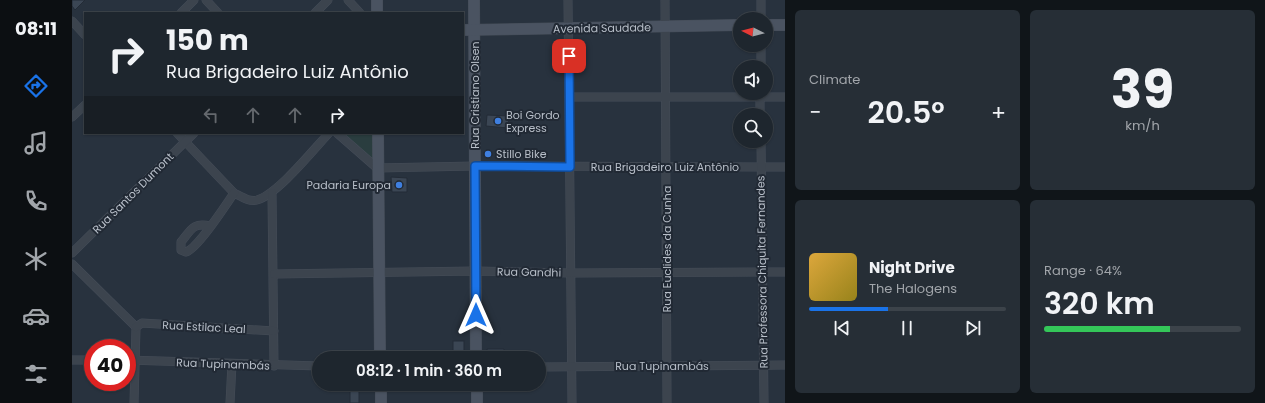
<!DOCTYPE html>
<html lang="en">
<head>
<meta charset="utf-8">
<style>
	:root { --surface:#1e262e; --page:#262e36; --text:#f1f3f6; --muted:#a1a5aa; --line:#3c434a; --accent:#1a73e8 }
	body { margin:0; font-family:Poppins,sans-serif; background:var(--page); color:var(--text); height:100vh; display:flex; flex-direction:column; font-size:15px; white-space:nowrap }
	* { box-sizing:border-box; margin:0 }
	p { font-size:13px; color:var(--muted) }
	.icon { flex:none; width:22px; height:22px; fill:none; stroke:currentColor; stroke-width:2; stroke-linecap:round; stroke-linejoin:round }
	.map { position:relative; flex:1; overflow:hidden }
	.side { display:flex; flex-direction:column; gap:10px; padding:10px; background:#101519; width:480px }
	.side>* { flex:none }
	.top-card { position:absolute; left:12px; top:12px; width:380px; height:122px; border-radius:0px; box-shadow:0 1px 3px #0004,0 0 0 1px var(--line); background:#1e262e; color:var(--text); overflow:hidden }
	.needle { width:26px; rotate:276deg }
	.tools { position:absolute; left:661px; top:12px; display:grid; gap:8px }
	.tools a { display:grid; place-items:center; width:40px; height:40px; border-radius:50%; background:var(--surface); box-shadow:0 1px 3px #0004,0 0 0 1px var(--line); font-size:20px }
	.speed { position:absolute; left:12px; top:339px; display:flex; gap:8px; font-size:20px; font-weight:700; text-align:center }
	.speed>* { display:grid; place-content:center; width:52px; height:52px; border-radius:50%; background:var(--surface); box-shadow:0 1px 3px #0004,0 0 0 1px var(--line); line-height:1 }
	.speed .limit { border:6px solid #d22; background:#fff; color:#111 }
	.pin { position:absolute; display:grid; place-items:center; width:34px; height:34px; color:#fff; margin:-17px; border-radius:8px; box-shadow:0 2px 6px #0006 }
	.me { position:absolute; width:44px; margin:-22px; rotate:0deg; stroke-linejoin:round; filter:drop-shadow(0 0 3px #0008) }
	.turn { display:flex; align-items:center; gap:14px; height:84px; padding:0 16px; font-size:18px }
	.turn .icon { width:52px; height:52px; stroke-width:2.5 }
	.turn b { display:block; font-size:28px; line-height:34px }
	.lanes { display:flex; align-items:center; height:38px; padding:0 16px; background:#0003; justify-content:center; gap:20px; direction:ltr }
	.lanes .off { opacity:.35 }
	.big { font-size:30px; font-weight:600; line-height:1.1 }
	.side .card { flex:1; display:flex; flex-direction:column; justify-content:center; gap:6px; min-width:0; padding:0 14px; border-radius:6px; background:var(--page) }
	.side .dial { align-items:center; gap:0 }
	.dial b { font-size:52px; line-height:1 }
	.song { display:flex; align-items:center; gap:12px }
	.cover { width:48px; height:48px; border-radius:6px; background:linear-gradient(135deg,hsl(40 70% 55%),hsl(50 70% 35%)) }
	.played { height:4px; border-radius:2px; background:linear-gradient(90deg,var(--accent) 40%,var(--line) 40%) }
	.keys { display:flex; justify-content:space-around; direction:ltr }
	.heat { display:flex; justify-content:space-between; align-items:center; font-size:22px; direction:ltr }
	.charge { height:6px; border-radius:3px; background:linear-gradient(90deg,#34c759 64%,var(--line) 0) }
	.side .tiles { flex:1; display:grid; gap:10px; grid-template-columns:repeat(2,1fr) }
	.trip { position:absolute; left:240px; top:351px; width:234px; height:40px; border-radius:20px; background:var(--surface); box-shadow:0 1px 3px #0004,0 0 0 1px var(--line); font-weight:600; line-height:40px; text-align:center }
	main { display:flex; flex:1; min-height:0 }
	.menu { display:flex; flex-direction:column; width:72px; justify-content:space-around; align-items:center; background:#0c0f12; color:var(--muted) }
	.menu .icon { width:28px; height:28px }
	.menu .current { color:var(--accent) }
	.menu b { font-size:18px; color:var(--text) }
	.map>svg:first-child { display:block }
</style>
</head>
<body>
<main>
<nav class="menu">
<b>08:11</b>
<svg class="icon current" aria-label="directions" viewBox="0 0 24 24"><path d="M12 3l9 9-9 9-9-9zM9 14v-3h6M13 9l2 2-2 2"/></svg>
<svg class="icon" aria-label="music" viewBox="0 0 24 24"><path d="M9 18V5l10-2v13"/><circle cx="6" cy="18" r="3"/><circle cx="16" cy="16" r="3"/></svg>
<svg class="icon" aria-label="phone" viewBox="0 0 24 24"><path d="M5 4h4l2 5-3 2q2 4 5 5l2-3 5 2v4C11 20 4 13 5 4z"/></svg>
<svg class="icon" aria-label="climate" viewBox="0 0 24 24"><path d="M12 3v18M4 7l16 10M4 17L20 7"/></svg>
<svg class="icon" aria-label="car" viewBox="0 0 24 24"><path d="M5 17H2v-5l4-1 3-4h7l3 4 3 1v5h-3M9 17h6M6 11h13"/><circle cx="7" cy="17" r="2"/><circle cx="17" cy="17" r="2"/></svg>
<svg class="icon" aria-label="filters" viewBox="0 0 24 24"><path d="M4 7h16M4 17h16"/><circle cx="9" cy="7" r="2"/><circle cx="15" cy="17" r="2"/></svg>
</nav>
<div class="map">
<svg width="713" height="403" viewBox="0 0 713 403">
	<rect width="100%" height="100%" fill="#28323e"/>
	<path fill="#2a3d3f" d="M267,133H305V167Z"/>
	<g fill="#3b4654" stroke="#232b36">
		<path d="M0,0H13L3,10L0,6Z"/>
		<path d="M415,115L437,116L436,128L414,126Z"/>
		<path d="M319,177L335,178V192H320Z"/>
		<rect x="381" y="341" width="11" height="17"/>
		<path d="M415,349H432V358H416Z"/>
		<rect x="278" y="384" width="9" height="19"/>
		<rect x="287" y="384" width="16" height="7"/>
		<rect x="316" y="384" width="29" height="3"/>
	</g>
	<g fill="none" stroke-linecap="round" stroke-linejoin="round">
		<g stroke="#454d58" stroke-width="9">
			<g id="street">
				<path d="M134,0L146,13"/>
				<path d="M276,0L288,13"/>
				<path d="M496,0L500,403"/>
				<path d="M593,0L595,403"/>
				<path d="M689,0V19"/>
				<path d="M109,13L122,0"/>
				<path d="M243,13L256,0"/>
				<path d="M0,21L13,35"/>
				<path d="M689,67V45"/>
				<path d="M688,94V115"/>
				<path d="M497,97H713"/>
				<path d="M0,117L13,105"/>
				<path d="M105,133L162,193C170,197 177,202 185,200C206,194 241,150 257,133"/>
				<path d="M265,133L305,168L403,166L713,167"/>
				<path d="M689,141L692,403"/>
				<path d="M200,193L202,366"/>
				<path d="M138,226C121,222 119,230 109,242V250L114,252C126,248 153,206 162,193"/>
				<path d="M0,253L122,133"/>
				<path d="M0,264L64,327L62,403"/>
				<path d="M202,274L404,271L499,273L713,272"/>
				<path d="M64,327L70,323L202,331"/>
				<path d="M0,360H21"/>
				<path d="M55,360L247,366"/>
				<path d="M467,367L713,365"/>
				<path d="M158,403L160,364"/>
			</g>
		</g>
		<g stroke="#454d58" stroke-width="12">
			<g id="secondary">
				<path d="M305,0V13"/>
				<path d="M402,0L404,358"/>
				<path d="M694,25H713"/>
				<path d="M391,30L668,25"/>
				<path d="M306,133L308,358"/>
				<path d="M309,384V403"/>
				<path d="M405,384V403"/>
			</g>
		</g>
		<use href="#street" stroke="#3c444e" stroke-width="8"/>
		<use href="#secondary" stroke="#4a5361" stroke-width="11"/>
	</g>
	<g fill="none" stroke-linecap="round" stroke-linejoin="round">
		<g stroke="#114b97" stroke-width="10">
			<path id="route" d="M404,315L403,166L498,167L497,56"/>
		</g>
		<use href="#route" stroke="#1a73e8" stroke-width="7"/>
	</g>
	<g fill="#3f7fe0" stroke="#212934" stroke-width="1.5">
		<circle cx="426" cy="121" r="4"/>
		<circle cx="416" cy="154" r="4"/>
		<circle cx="327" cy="185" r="4"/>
	</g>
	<g text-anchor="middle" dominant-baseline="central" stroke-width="4" stroke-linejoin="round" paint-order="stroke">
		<g font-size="11" fill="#b8bfc9" stroke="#212934">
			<text transform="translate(530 28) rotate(-1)">Avenida Saudade</text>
			<text transform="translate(403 95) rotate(-90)">Rua Cristiano Olsen</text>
			<text x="593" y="167">Rua Brigadeiro Luiz Antônio</text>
			<text transform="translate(61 193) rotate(-45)">Rua Santos Dumont</text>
			<text transform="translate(595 249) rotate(-90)">Rua Euclides da Cunha</text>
			<text transform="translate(457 272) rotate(1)">Rua Gandhi</text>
			<text transform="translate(690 272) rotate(-91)">Rua Professora Chiquita Fernandes</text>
			<text transform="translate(132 327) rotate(3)">Rua Estilac Leal</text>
			<text transform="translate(151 364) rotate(2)">Rua Tupinambás</text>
			<text x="590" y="366">Rua Tupinambás</text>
		</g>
		<g font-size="11" fill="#b8bfc9" stroke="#212934" text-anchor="start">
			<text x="434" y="115">Boi Gordo<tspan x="434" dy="13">Express</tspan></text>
			<text x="424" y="154">Stillo Bike</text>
			<text x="319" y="185" text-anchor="end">Padaria Europa</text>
		</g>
	</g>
</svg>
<div class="tools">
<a><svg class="needle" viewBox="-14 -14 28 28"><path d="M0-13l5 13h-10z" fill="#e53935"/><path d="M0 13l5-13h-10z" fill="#a1a5aa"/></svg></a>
<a><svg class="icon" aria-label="sound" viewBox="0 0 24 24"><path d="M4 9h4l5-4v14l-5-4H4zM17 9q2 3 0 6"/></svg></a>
<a><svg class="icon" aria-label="search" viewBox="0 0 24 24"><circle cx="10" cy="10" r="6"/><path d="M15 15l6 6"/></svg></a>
</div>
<div class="speed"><div class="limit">40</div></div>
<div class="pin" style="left:497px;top:56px;background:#d93025"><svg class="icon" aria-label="arrive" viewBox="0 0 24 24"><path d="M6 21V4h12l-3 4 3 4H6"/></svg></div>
<svg class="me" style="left:404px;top:315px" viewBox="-20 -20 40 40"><path d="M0-17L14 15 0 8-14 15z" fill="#1a73e8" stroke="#fff" stroke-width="4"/></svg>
<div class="trip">08:12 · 1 min · 360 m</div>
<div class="top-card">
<div class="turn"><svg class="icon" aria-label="right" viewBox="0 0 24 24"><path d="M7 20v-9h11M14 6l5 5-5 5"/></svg><div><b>150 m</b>Rua Brigadeiro Luiz Antônio</div></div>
<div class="lanes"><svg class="icon off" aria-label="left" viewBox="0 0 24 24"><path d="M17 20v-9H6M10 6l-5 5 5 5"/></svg><svg class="icon off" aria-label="ahead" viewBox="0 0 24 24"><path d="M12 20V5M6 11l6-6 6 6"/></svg><svg class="icon off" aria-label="ahead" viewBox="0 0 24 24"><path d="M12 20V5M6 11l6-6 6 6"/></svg><svg class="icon" aria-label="right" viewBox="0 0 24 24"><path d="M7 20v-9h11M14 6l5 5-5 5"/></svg></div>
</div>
</div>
<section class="side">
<div class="tiles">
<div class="card"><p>Climate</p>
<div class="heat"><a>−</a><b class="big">20.5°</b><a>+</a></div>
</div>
<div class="card dial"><b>39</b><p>km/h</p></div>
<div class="card">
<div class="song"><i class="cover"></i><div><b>Night Drive</b><p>The Halogens</p></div></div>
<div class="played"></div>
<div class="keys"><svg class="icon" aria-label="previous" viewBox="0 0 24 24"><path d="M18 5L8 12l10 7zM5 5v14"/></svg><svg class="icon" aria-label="pause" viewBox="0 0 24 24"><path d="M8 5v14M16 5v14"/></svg><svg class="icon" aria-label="next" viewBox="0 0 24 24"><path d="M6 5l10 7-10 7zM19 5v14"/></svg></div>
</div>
<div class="card"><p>Range · 64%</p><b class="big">320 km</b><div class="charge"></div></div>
</div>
</section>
</main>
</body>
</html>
